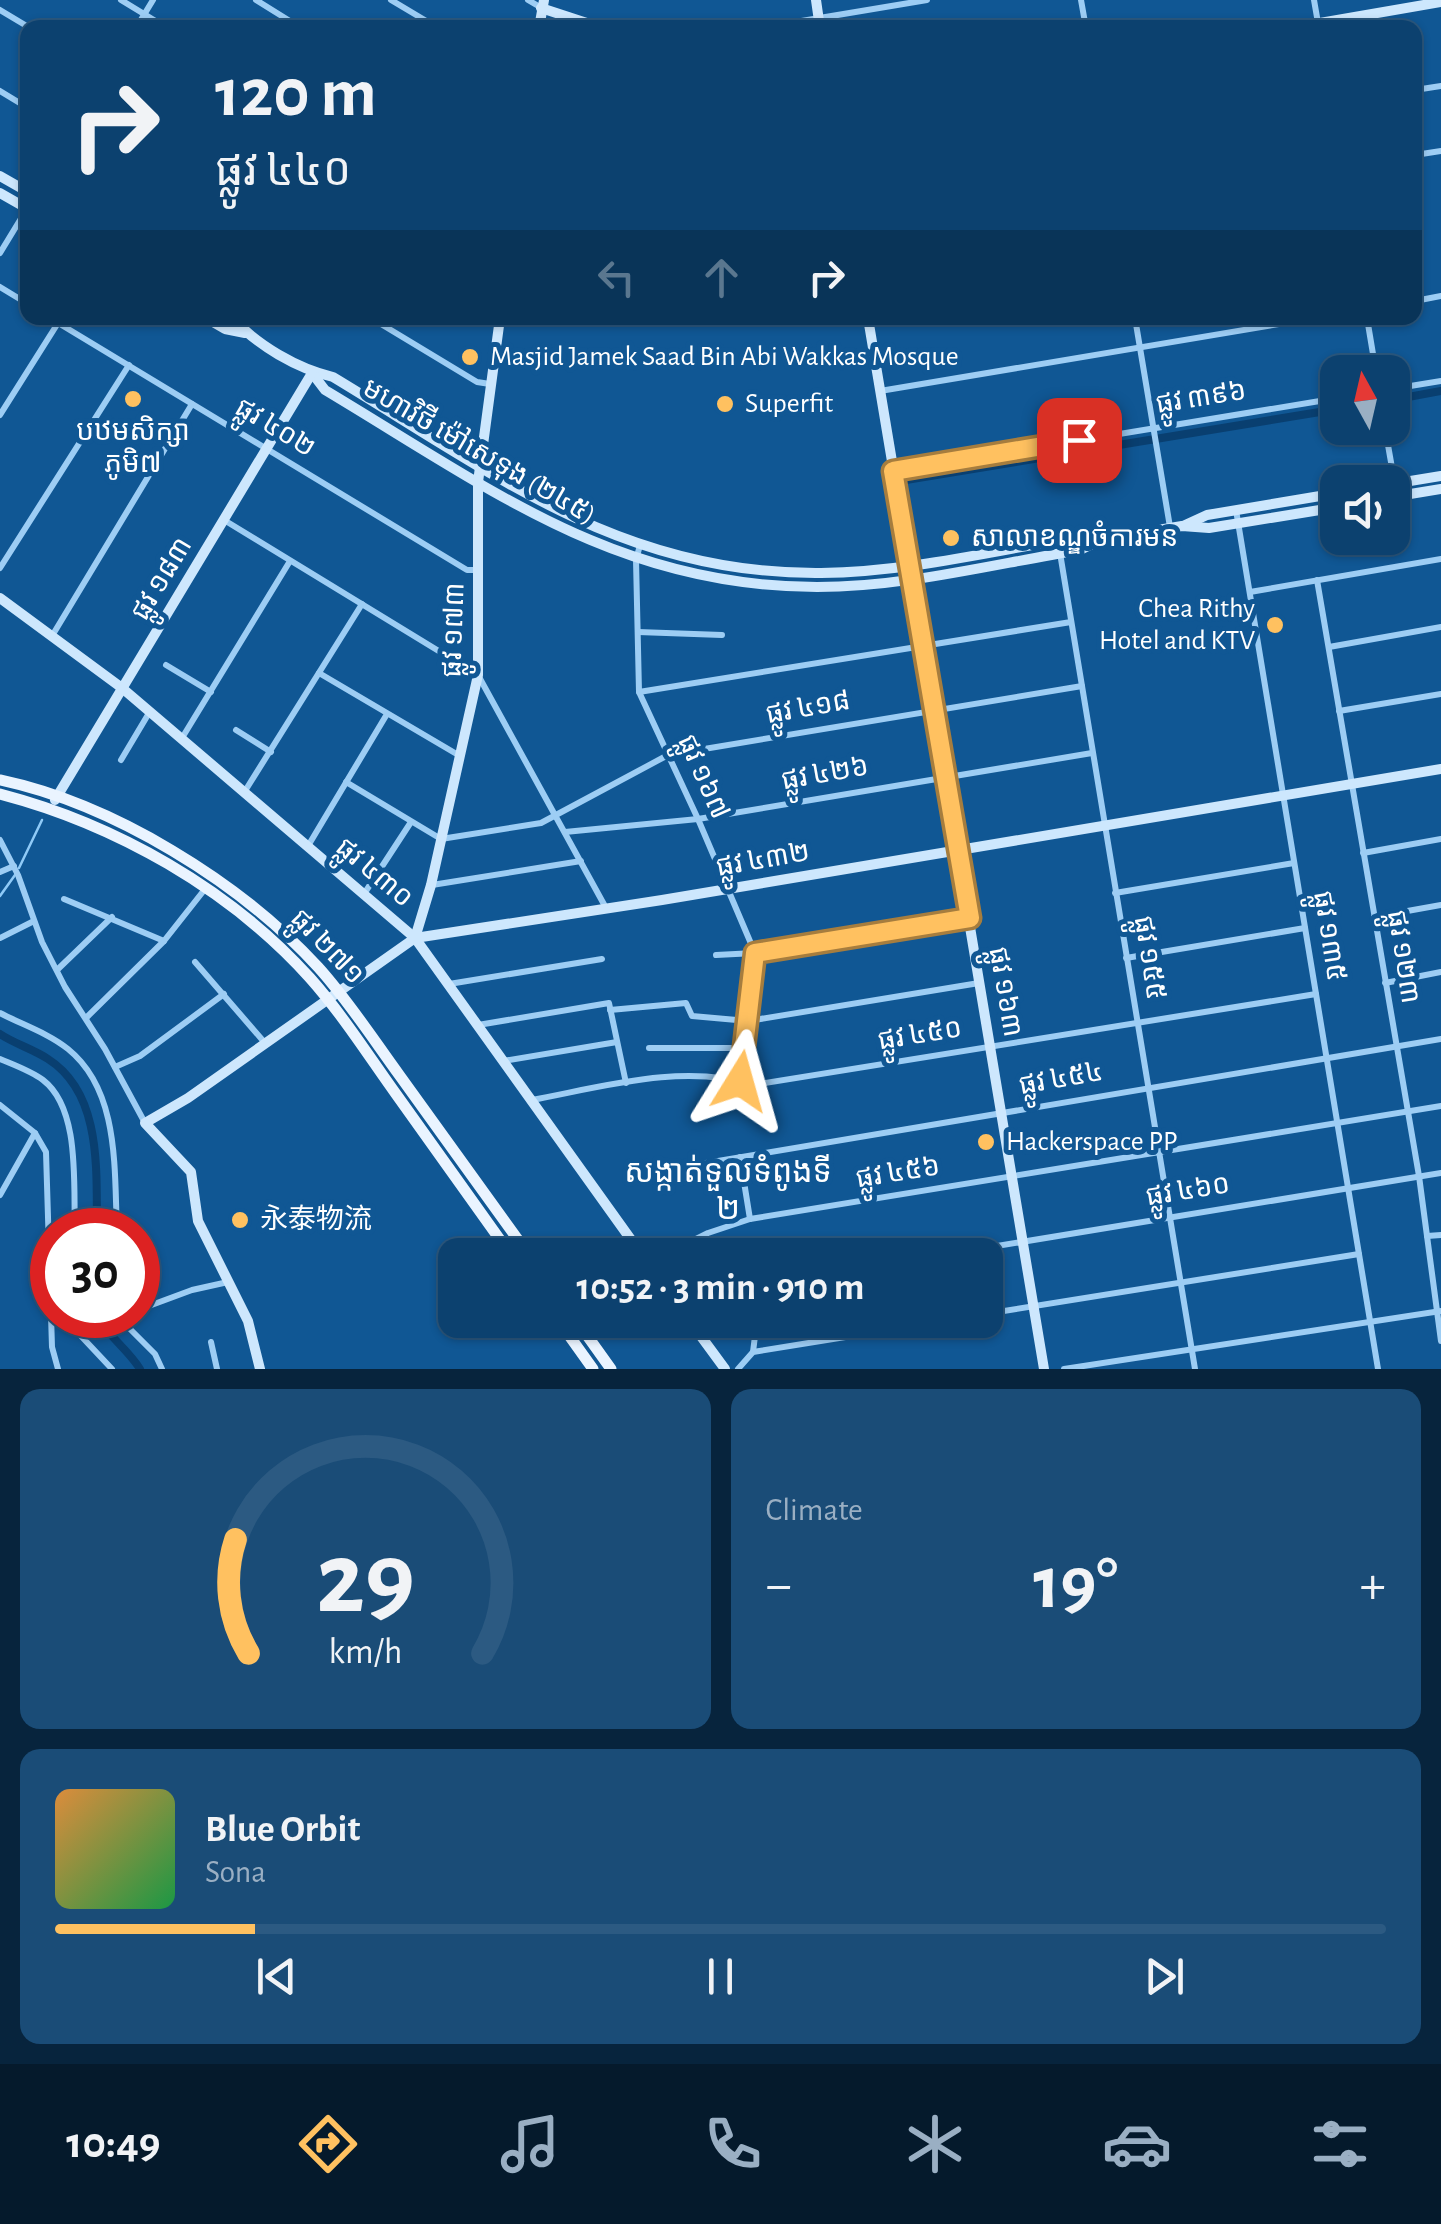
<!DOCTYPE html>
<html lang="en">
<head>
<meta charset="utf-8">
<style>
	:root { --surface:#0c416f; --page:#1a4c77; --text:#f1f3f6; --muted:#9aafc3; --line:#2c5a82; --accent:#ffc160 }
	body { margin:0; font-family:"Alegreya Sans","Noto Sans SC","Noto Sans Khmer",sans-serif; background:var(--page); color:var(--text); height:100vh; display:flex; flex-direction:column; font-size:38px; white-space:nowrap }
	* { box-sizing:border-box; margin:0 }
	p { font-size:32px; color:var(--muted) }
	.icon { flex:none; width:55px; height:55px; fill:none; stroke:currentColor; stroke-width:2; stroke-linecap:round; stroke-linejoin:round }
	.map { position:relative; height:1369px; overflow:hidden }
	.panel { display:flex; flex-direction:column; gap:20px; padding:20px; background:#07243d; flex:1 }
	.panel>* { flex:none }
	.hud { position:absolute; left:20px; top:20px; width:1402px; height:305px; border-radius:20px; box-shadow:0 2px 8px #0004,0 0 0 2px var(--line); background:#0c416f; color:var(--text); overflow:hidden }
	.needle { width:65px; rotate:352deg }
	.controls { position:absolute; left:1320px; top:355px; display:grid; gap:20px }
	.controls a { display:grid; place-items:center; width:90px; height:90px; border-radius:20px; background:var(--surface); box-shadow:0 2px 8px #0004,0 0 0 2px var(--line); font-size:50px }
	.speed { position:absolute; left:30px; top:1208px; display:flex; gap:20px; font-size:50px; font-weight:700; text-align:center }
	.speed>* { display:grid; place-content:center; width:130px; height:130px; border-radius:50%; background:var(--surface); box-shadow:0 2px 8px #0004,0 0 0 2px var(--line); line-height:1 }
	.speed .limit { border:15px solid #d22; background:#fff; color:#111 }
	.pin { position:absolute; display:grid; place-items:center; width:85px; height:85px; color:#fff; margin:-42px; border-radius:20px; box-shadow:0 5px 15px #0006 }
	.me { position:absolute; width:110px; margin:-55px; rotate:8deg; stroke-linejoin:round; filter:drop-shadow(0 0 8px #0008) }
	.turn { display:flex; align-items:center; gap:35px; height:210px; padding:0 30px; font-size:45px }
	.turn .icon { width:130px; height:130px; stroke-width:2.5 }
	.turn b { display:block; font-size:70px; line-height:85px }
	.lanes { display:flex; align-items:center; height:95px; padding:0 30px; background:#0003; justify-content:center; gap:50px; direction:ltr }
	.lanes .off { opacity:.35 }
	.big { font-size:75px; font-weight:600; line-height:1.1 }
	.panel .tile { flex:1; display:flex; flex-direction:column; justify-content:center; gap:15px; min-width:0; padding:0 35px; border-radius:20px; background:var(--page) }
	.panel .dial { align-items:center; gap:0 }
	.dial svg { height:260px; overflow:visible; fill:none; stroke:var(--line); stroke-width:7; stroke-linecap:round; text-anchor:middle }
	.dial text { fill:var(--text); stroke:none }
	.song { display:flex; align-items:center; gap:30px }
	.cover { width:120px; height:120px; border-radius:15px; background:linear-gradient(135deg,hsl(30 70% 55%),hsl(140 70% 35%)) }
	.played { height:10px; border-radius:5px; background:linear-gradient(90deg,var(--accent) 15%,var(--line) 15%) }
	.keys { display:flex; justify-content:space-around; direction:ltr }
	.heat { display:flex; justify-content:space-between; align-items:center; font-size:55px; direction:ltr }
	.panel .tiles { flex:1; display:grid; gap:20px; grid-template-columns:1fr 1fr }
	.tile:last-child { grid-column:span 2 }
	.trip { position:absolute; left:438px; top:1238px; width:565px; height:100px; border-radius:20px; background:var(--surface); box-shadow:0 2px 8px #0004,0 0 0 2px var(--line); font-weight:600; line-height:100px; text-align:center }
	.dock { display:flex; height:160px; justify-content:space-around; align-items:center; background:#051a2c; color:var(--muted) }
	.dock .icon { width:70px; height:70px }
	.dock .on { color:var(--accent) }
	.dock b { font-size:45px; color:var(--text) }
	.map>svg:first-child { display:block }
</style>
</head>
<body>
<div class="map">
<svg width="1441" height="1369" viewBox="0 0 1441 1369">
	<rect width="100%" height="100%" fill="#105794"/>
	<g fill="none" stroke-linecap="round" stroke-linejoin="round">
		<g stroke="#8fcaf7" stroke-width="2.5">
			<path d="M19,868L42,820"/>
			<path d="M0,896L15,875"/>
		</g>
		<g stroke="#093f70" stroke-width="8">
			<path d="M1392,400L1441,391"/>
			<path d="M906,480L1338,409"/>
			<path d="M0,1034C15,1044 33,1049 48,1059C103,1094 96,1173 97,1230"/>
			<path d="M97,1315C108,1337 127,1348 140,1369"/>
		</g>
		<g stroke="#9dcdf4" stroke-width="6">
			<path d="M121,0L167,28"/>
			<path d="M256,0L301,28"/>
			<path d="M391,0L438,28"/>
			<path d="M528,0L540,7"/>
			<path d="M1081,0L1086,28"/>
			<path d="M1314,0L1318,23"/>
			<path d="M0,10L30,28"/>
			<path d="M136,28L153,0"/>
			<path d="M760,28L927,0"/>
			<path d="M1415,90L1441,86"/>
			<path d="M0,91L28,108"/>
			<path d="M1415,155L1441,151"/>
			<path d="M0,253L28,207"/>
			<path d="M0,287L28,304"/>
			<path d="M1415,301L1441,296"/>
			<path d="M50,318L467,570H478"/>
			<path d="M371,318L477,382L490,384"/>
			<path d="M500,318L646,321L666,318"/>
			<path d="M1135,318L1170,527"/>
			<path d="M1367,318L1376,372"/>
			<path d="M1392,389L1441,381"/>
			<path d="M880,391L1315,318"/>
			<path d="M0,415L58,323"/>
			<path d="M1385,428L1395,485"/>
			<path d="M895,471L1338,398"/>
			<path d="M1236,510L1378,1369"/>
			<path d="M224,520L478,675L606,908"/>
			<path d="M640,545L636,560L639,692L698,819L755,953L740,1081"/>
			<path d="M1060,553L1195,1369"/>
			<path d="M0,568L129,365"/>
			<path d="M1317,580L1419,1176L1441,1341"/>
			<path d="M1250,592L1441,559"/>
			<path d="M638,632L722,635"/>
			<path d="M52,636L192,404"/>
			<path d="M1329,647L1441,627"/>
			<path d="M166,665L211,692"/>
			<path d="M319,673L460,756"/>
			<path d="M639,692L1071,622"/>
			<path d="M1339,711L1441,694"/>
			<path d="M236,730L271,752"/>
			<path d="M182,738L290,561"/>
			<path d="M121,760L149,713"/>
			<path d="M346,782L441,839L541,823L668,755L1082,686"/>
			<path d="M245,791L362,604"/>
			<path d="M565,832L698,819L1092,753"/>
			<path d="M0,840L18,875L42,942L65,987L105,1049L145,1123"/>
			<path d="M308,846L387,714"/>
			<path d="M1363,853L1441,839"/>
			<path d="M0,872L14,866"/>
			<path d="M432,885L581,861"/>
			<path d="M1115,893L1294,863"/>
			<path d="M364,894L411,822"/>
			<path d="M64,899L164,941"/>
			<path d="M1374,917L1441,905"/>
			<path d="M0,938L34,921"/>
			<path d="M716,955L755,953L968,918"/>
			<path d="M1126,958L1305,928"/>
			<path d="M195,962L265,1043"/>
			<path d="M57,970L112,917"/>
			<path d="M1385,983L1441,972"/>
			<path d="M449,984L602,959"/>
			<path d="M610,1010L686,1003L692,1016L748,1021L979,983"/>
			<path d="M0,1013C23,1025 48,1033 68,1049C120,1091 114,1170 117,1230"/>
			<path d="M86,1018L164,941L205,889"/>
			<path d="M478,1025L609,1003L626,1083"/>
			<path d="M649,1048H745"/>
			<path d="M0,1059C14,1065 31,1071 43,1080C81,1109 73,1187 75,1230"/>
			<path d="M503,1061L617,1042"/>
			<path d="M115,1067L140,1056L224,994"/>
			<path d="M532,1100C602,1087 683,1063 753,1085L1316,994"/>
			<path d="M0,1105L35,1133L46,1152L52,1347L58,1369"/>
			<path d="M740,1157L750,1219"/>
			<path d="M688,1166L1441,1039"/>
			<path d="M0,1195L35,1133"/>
			<path d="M1427,1236L1441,1235"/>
			<path d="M664,1255L708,1233L750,1219L1441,1106"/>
			<path d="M942,1255L1441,1173"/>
			<path d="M138,1310L192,1290L228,1282"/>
			<path d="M985,1314L1359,1254"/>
			<path d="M74,1315L81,1336L112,1369"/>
			<path d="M116,1315L155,1354L162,1369"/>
			<path d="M211,1342L217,1369"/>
			<path d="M753,1352L757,1320"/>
			<path d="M738,1369L753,1352L951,1320"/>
			<path d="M1064,1369L1441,1311"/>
		</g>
		<g stroke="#cde7fd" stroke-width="10">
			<path d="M816,0L820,28"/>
			<path d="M541,8L602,28"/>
			<path d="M539,28L544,0"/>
			<path d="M1291,28L1441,2"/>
			<path d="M0,176L28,192"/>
			<path d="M0,193L28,209"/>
			<path d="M206,318L225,329L245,333"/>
			<path d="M233,318C256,345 298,369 333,377C494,474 623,575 821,573C907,572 993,551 1078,537L1103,539L1182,526L1209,528L1338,507"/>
			<path d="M868,318L1044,1369"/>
			<path d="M312,373L325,390C489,488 617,587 817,587C905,587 994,564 1080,550L1102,539"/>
			<path d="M1392,484L1441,476"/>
			<path d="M1392,497L1441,489"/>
			<path d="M1183,526L1207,515L1338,493"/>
			<path d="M0,598L122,688L415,938L642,1255"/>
			<path d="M55,800L312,373"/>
			<path d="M415,938L431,885L478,675V482L500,318"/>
			<path d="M689,1320L725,1369"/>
			<path d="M260,1369L248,1321L198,1221L191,1172L145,1123L188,1098L415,938L662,900L1441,769"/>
		</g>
		<g stroke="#eaf4ff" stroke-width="11">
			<path d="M0,780C113,804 240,882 318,967C348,1000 373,1039 400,1076C443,1136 486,1195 529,1255"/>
			<path d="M0,794C115,824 230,889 310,978C342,1014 368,1055 396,1094C434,1148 473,1201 511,1255"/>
			<path d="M558,1320L593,1369"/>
			<path d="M576,1320L611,1369"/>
		</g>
	</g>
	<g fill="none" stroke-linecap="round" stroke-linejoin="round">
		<g stroke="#a67d3e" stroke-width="25">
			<path id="route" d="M740,1081L755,953L970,918L893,471L1079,440"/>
		</g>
		<use href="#route" stroke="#ffc160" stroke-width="18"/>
	</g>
	<g fill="#ffc160" stroke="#105794" stroke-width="4">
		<circle cx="470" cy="357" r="10"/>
		<circle cx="133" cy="399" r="10"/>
		<circle cx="725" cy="404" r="10"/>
		<circle cx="951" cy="538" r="10"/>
		<circle cx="1275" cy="625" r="10"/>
		<circle cx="986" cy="1142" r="10"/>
		<circle cx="240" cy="1220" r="10"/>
	</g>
	<g text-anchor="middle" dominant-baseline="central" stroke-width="10" stroke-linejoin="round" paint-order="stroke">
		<g font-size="28" fill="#fff" stroke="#105794" text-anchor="start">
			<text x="490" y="357">Masjid Jamek Saad Bin Abi Wakkas Mosque</text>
			<text x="745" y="404">Superfit</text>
			<text x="133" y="432" text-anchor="middle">បឋមសិក្សា<tspan x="133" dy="32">ភូមិ៧</tspan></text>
			<text x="971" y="538">សាលាខណ្ឌចំការមន</text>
			<text x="1255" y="609" text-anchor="end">Chea Rithy<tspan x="1255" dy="32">Hotel and KTV</tspan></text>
			<text x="1006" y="1142">Hackerspace PP</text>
			<text x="260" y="1220">永泰物流</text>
		</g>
		<g font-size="28" fill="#fff" stroke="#105794">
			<text transform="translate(1201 398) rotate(-9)">ផ្លូវ ៣៩៦</text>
			<text transform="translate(275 428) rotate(31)">ផ្លូវ ៤០២</text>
			<text transform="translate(479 452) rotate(30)">មហាវិថី ម៉ៅសេទុង (២៤៥)</text>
			<text transform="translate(162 579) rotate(-59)">ផ្លូវ ១៨៣</text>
			<text transform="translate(454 630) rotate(-88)">ផ្លូវ ១៧៣</text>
			<text transform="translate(808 708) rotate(-10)">ផ្លូវ ៤១៨</text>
			<text transform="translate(825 774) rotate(-10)">ផ្លូវ ៤២៦</text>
			<text transform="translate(703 777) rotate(66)">ផ្លូវ ១៦៧</text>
			<text transform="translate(763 860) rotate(-10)">ផ្លូវ ៤៣២</text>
			<text transform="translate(374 873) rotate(40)">ផ្លូវ ៤៣០</text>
			<text transform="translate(1329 936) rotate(81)">ផ្លូវ ១៣៥</text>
			<text transform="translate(327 947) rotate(46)">ផ្លូវ ២៧១</text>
			<text transform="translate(1403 957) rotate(81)">ផ្លូវ ១២៣</text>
			<text transform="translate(1149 958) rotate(81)">ផ្លូវ ១៥៥</text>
			<text transform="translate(1005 992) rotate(80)">ផ្លូវ ១៦៣</text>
			<text transform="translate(920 1035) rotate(-9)">ផ្លូវ ៤៥០</text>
			<text transform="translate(1061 1079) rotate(-10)">ផ្លូវ ៤៥៤</text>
			<text transform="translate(898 1173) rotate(-9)">ផ្លូវ ៤៥៦</text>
			<text transform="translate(1188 1191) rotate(-9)">ផ្លូវ ៤៦០</text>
		</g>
		<g font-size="32" fill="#fff" stroke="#105794">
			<text x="728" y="1172">សង្កាត់ទួលទំពូងទី<tspan x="728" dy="37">២</tspan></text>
		</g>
	</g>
</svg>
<div class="controls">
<a><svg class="needle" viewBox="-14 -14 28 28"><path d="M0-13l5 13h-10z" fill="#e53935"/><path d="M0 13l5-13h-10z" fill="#9aafc3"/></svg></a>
<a><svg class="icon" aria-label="sound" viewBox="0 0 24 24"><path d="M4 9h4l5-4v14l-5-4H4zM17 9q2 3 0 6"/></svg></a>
</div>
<div class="speed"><div class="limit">30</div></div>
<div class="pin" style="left:1079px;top:440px;background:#d93025"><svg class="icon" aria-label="arrive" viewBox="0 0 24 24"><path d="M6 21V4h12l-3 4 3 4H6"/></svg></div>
<svg class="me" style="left:740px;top:1081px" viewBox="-20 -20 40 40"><path d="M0-17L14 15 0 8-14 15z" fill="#ffc160" stroke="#fff" stroke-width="4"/></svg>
<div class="trip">10:52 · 3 min · 910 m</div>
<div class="hud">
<div class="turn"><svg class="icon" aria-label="right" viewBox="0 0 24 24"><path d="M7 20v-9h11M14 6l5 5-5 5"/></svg><div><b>120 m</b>ផ្លូវ ៤៤០</div></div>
<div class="lanes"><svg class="icon off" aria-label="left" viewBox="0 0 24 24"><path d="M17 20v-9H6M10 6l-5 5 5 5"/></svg><svg class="icon off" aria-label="ahead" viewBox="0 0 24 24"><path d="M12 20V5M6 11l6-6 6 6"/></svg><svg class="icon" aria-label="right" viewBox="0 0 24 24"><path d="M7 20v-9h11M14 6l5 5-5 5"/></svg></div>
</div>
</div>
<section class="panel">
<div class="tiles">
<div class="tile dial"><svg viewBox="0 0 100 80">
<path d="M14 69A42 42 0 1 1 86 69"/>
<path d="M14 69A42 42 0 0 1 10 34" stroke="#ffc160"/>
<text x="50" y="56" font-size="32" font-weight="700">29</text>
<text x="50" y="72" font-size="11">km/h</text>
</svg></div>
<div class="tile"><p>Climate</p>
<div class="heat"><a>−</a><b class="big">19°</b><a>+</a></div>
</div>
<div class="tile">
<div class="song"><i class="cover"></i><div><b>Blue Orbit</b><p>Sona</p></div></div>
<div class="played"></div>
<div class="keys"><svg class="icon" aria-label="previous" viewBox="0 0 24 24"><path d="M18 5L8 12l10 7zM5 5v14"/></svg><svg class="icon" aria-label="pause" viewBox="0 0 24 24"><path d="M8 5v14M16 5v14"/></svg><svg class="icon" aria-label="next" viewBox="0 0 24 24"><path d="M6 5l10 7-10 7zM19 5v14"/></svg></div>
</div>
</div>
</section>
<nav class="dock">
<b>10:49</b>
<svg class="icon on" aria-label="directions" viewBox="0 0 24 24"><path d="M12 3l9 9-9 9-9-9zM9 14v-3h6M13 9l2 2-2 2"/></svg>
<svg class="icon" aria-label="music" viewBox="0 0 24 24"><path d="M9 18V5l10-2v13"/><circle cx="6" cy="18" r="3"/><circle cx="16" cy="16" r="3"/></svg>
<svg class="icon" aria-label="phone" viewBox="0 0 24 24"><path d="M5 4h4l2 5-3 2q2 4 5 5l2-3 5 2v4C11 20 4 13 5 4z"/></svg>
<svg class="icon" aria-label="climate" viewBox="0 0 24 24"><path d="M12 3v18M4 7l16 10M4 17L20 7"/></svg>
<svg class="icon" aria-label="car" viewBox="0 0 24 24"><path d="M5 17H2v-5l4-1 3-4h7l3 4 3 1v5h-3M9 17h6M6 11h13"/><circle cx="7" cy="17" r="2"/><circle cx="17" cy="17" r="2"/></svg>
<svg class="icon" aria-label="filters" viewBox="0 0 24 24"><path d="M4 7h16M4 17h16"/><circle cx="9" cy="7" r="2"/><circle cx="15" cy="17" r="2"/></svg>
</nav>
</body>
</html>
